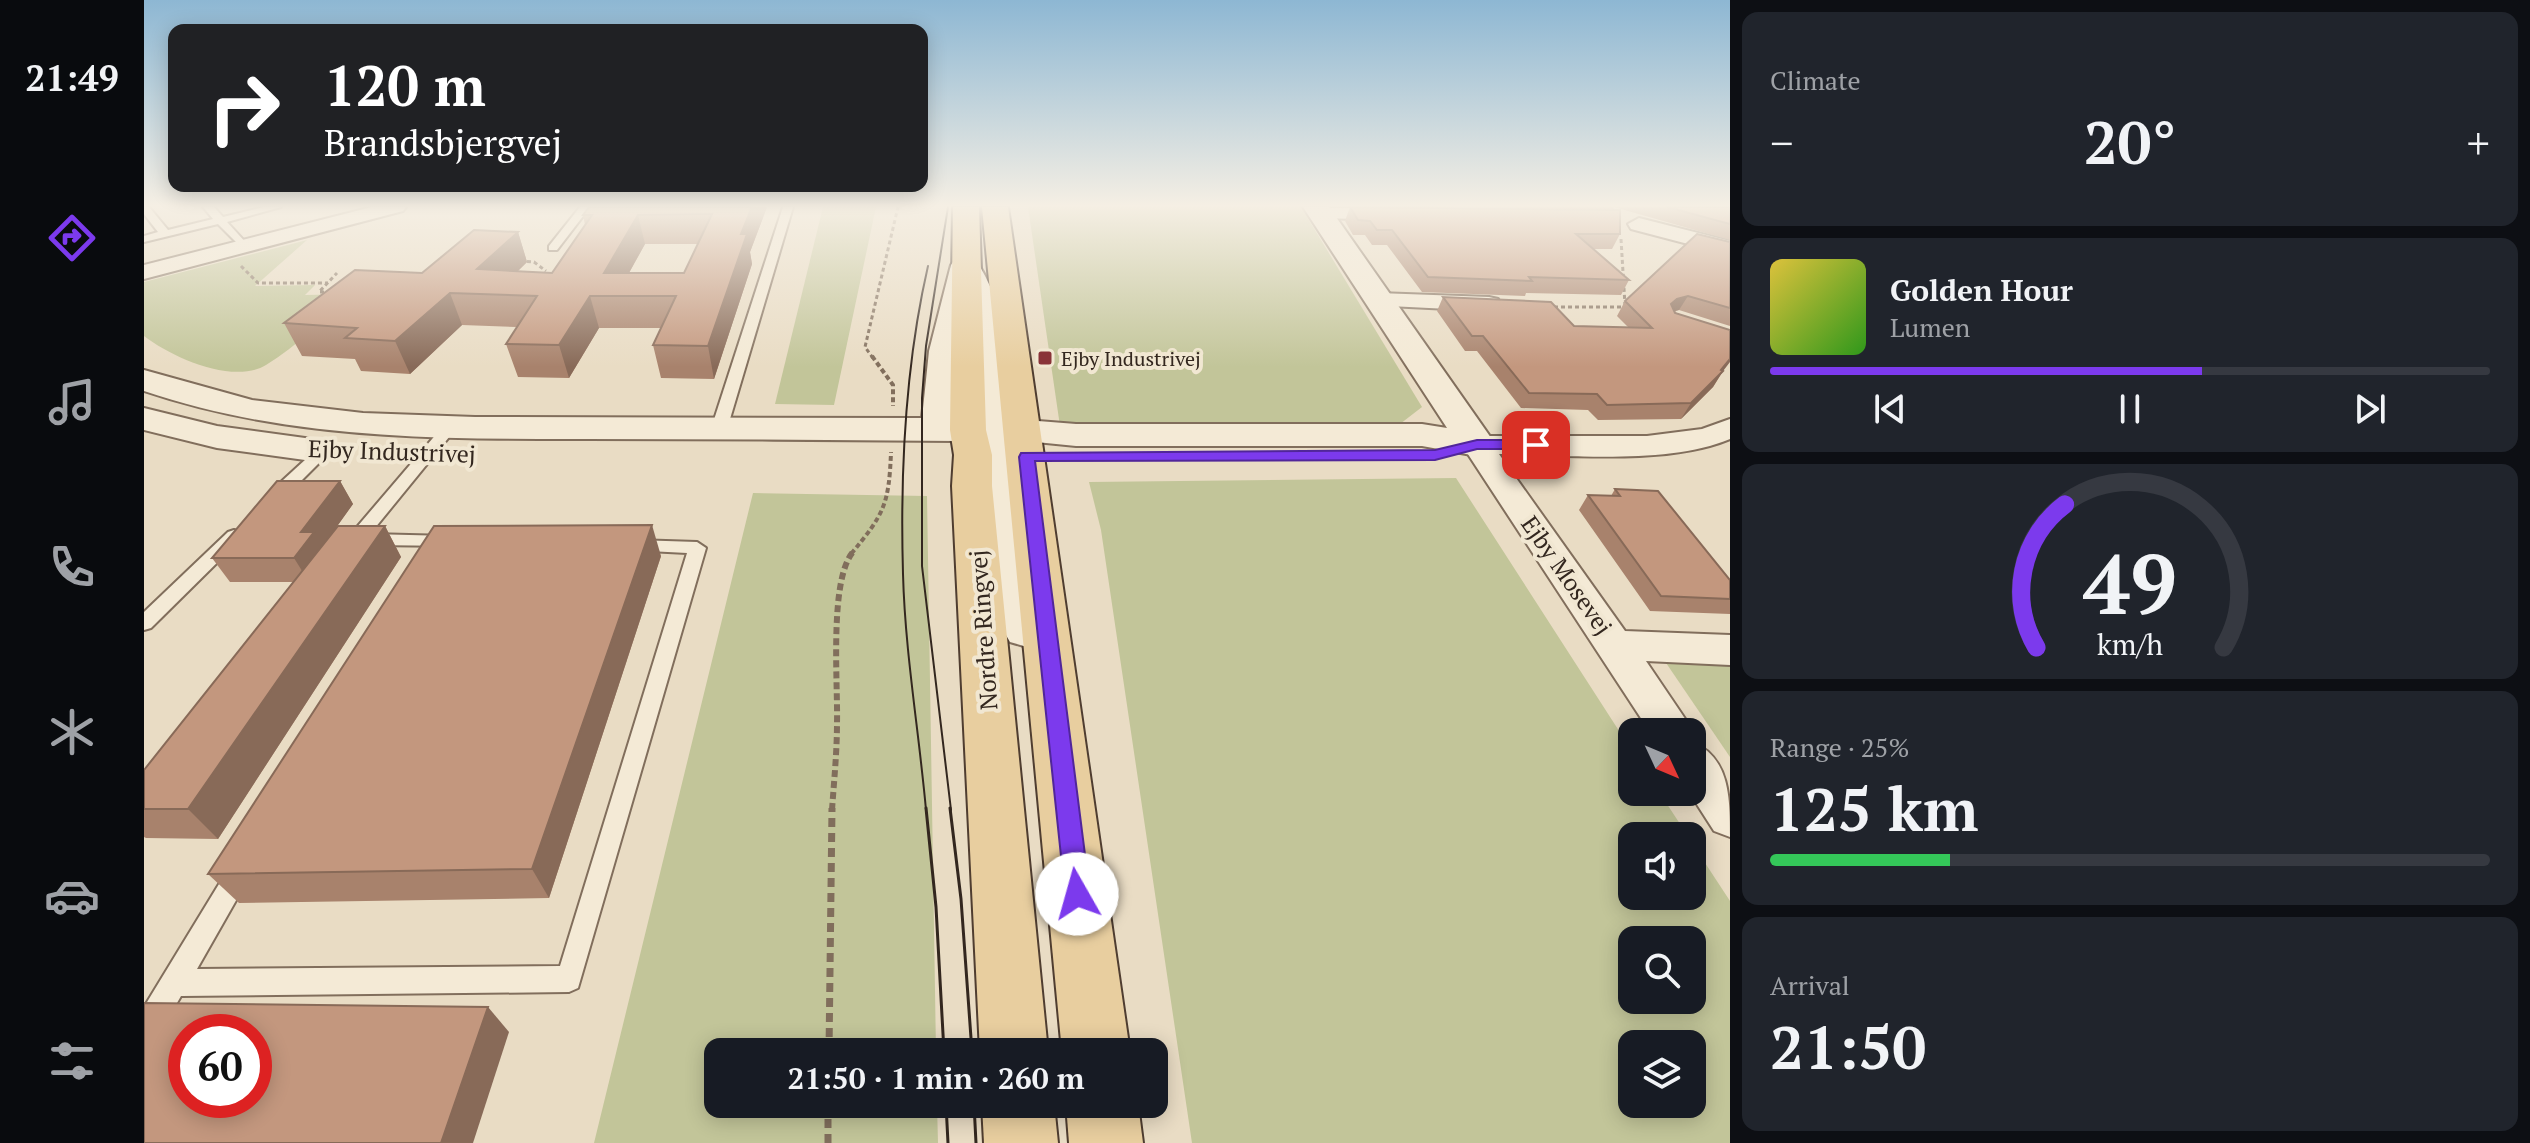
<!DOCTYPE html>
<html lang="en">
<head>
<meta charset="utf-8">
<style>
	:root { --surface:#171b24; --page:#20242c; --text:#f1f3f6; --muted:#9ea1a6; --line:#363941; --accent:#7c3aed }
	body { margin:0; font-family:"PT Serif",serif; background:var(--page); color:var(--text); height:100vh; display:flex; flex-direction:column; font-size:30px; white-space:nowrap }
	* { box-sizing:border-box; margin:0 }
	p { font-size:26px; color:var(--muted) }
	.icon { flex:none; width:44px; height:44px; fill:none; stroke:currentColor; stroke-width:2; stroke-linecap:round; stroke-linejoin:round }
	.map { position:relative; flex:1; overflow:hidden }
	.drawer { display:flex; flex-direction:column; gap:12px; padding:12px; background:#0d0f14; width:800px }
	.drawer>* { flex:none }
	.hud { position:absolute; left:24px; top:24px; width:760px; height:168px; border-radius:16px; box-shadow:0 4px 20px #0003; background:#202124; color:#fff; overflow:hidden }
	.needle { width:52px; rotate:134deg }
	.tools { position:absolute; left:1474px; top:718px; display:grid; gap:16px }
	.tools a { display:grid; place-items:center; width:88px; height:88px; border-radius:16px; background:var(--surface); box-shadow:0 4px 20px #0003; font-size:40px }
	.speed { position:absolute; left:24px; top:1014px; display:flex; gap:16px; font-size:40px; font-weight:700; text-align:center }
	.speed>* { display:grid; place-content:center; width:104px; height:104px; border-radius:50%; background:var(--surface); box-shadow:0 4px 20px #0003; line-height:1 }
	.speed .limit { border:12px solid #d22; background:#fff; color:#111 }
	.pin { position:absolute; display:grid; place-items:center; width:68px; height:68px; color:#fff; margin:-34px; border-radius:16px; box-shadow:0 4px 12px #0006 }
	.me { position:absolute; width:88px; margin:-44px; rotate:353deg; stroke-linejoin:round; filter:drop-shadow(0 0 6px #0008) }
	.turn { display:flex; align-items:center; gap:28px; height:168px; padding:0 24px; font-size:36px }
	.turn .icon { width:104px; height:104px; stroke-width:2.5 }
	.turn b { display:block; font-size:56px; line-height:68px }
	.big { font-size:60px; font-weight:700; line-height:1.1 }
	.drawer .widget { flex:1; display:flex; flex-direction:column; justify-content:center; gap:12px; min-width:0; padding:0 28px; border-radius:16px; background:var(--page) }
	.drawer .dial { align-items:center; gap:0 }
	.dial svg { height:208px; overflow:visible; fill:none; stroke:var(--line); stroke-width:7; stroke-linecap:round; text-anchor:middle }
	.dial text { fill:var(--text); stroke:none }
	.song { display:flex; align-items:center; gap:24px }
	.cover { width:96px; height:96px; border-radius:12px; background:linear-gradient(135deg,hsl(50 70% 55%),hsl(110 70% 35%)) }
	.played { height:8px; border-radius:4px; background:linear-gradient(90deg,var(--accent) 60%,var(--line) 60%) }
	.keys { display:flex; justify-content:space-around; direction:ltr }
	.heat { display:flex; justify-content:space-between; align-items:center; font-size:44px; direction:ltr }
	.charge { height:12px; border-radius:6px; background:linear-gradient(90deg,#34c759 25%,var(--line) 0) }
	.trip { position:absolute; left:560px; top:1038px; width:464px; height:80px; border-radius:16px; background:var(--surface); box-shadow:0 4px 20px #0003; font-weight:700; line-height:80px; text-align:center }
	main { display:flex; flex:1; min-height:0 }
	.tabs { display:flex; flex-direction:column; width:144px; justify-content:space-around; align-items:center; background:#090b0e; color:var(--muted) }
	.tabs .icon { width:56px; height:56px }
	.tabs .active { color:var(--accent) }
	.tabs b { font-size:36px; color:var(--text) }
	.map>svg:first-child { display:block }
</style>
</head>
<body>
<main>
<nav class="tabs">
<b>21:49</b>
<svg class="icon active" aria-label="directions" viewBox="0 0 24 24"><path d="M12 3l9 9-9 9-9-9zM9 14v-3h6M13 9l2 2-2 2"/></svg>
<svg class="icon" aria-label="music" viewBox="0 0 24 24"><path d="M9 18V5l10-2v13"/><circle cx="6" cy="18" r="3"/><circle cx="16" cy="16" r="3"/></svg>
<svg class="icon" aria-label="phone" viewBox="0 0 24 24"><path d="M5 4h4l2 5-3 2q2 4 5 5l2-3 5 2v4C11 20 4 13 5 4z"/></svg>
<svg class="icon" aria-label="climate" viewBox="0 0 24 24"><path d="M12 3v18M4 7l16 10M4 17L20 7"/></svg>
<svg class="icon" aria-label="car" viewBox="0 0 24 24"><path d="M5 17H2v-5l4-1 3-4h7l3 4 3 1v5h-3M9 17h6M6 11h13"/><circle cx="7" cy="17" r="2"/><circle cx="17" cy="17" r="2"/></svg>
<svg class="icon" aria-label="filters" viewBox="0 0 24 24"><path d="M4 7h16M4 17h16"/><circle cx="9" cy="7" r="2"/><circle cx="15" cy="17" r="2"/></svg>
</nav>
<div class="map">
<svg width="1586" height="1143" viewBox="0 0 1586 1143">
	<rect width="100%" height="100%" fill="#e9dcc4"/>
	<g fill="#c2c599" fill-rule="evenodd">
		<path d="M679,207H732L690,405L631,404Z"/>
		<path d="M884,207H1157L1278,407L1256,424L916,426Z"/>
		<path d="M163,240L111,286L171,285L161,295L210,294C182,317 153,346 122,365C89,385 27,357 0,336V282Z"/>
		<path d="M1312,478L1488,751V792H1515L1544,836H1488V896H1548V843L1586,901V1143H1048L957,530L945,482ZM1488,940H1548V1000H1488ZM1548,1044V1104H1488V1044Z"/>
		<path d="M609,493L783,496L792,1052H574V1104H793L794,1143H450Z"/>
		<path d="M1518,657L1586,660V757Z"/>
	</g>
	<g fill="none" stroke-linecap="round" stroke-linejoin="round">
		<g stroke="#816e5c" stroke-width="4">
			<g id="service">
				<path d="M0,207H5L24,230L69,219L59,207H70L79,217L120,207H137L83,222L105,246L99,249L74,224L0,242V236L14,232L0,214Z"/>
				<path d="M436,207H446L413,250H405V246Z"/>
				<path d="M639,207H649L583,429L580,432H570L567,429Z"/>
				<path d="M305,424L310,425V431L226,534L305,536L314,542L311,546L227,545L220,541L213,549H201L198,545L201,541L300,425Z"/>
				<path d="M179,446L187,451L138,500H126L124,496L126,492L174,448Z"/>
				<path d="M90,530L96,532L99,536L96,540L7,628L0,630V612L84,532Z"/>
				<path d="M491,540L553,542L562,548L434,988L425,992L37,996L10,1043L0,1047V1007L86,866L95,863L104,866L107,874L53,969L416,966L543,553L485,550L482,546Z"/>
			</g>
		</g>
		<g stroke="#816e5c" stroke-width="4">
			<g id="minor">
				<path d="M228,207H262L259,211L0,279V265Z"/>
				<path d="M1169,208H1251L1261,214L1251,220L1176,218L1166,212Z"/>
				<path d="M1495,218L1586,241V255L1487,229L1484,224Z"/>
				<path d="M1234,293L1345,297L1354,299L1357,304L1354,309L1345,311L1225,305L1222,300L1225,295Z"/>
				<path d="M1586,419V439C1525,465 1422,455 1355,454L1481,631L1586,635V665L1502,661L1550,732L1548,737V732H1506L1318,445L1322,438L1333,436H1503L1558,429Z"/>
				<path d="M1548,742C1586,757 1586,799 1586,837L1570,831L1545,792H1548Z"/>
			</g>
		</g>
		<g stroke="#816e5c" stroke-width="4">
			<g id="tertiary">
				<path d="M1159,207H1185L1352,445L1346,453L1333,456L1278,446H932L882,441L889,450L883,458L869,461L907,630L900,642L883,647L866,642L859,630L830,459L814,441C691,440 567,439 444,439C293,439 145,440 0,391V370L108,400L219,413L331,417L778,418L785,351L807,265L811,259L821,257L831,259C863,305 864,366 869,419L932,424H1278L1303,428ZM824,318L830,348L833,419H814L817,351Z"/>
				<path d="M0,408L73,426L161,438L174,441L180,449L174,457L161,460L73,448L0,430Z"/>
			</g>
		</g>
		<g stroke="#4f3d30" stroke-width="4">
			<g id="primary">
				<path d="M809,207H835L842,430L848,455V486L904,1052H836L808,486L810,455L806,430Z"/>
				<path d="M838,207H864L986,1052H918Z"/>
				<path d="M838,1104H910L914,1143H840Z"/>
				<path d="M922,1104H994L999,1143H925Z"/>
			</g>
		</g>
		<g stroke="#816e5c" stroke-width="3" stroke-dasharray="4 3" stroke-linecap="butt">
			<path d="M1477,239L1481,305"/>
			<path d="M376,261L390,262L402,271"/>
			<path d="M97,266L114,283H184"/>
			<path d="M187,292H175L193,273"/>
			<path d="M1410,307H1481"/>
			<path d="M729,358L721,347L754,207"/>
		</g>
		<g stroke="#816e5c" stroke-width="4" stroke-dasharray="5 3" stroke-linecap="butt">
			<path d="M728,356L749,385V406"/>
			<path d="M707,554C740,514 745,505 747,452"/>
		</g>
		<path stroke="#816e5c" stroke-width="6" stroke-dasharray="7 4" stroke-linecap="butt" d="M688,810C690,781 693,752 693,723C694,684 685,580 709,552"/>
		<g stroke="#816e5c" stroke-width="7" stroke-dasharray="9 6" stroke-linecap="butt">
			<path d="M685,1052L688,808"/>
			<path d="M684,1104V1143"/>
		</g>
		<use href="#service" fill="#f4ead6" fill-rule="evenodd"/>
		<use href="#minor" fill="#f4ead6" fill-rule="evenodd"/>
		<use href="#tertiary" fill="#f4ead6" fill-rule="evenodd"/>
		<use href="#primary" fill="#e8ce9f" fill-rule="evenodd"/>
		<g stroke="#33271f" stroke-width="2">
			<path d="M804,207L782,346L778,398V566L807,810"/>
			<path d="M782,810C775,732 761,652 759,574C756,471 761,366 784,266"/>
		</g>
		<g stroke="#33271f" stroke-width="3">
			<path d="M782,808L792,907L800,1052"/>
			<path d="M806,808L817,899L828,1052"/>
			<path d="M802,1104L804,1143"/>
			<path d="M830,1104L832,1143"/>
		</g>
	</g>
	<g fill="#a8826c" fill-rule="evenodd">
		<path d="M623,207L606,252L608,264L570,379L517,378L509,345L517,328H455L425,378L374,377L362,344L373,327L318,325L266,374L217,371L211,359L158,356L140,323L278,273L374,232L383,262L374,271L408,273L441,225L439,215ZM501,244H554L540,273H485Z"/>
		<path d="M1206,207L1476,234L1468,249H1449L1485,280L1477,295L1382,293L1381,296L1278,292L1243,245H1228L1221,235H1209L1201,221Z"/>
		<path d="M1335,207H1586V240L1470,207L1469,210Z"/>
		<path d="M1586,242V326L1535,310L1531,311L1579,371L1569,387L1537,419L1454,420L1444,410L1377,408L1333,351H1321L1293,311L1299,297L1430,326L1484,327L1473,316L1481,301Z"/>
		<path d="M196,481L209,504L191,529L241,526L257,557L74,839L2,838L0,837V770L149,582H86L68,558Z"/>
		<path d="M1471,489L1586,580V614L1506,611L1435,510L1444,495L1467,496Z"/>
		<path d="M517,556L405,898L95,903L64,874Z"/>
	</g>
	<g fill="#886a58">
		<path d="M608,207H623L606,252L608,264L570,379L564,346L597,234Z"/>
		<path d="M494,215L501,244L472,296L460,273Z"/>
		<path d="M374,232L383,262L350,294L333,269Z"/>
		<path d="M306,293L318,325L266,374L251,341Z"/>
		<path d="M446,296L455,328L425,378L415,345Z"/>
		<path d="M1544,296L1535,310L1524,313L1527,304L1533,299Z"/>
		<path d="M1586,359V362L1576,375L1579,371L1569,387L1537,419L1547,403Z"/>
		<path d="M196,481L209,504L179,546L165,582L150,558L157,532Z"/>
		<path d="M508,525L517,556L405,898L388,869Z"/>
		<path d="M241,526L257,557L74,839L44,809Z"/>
		<path d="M344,1007L365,1032L329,1143H297Z"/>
	</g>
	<g fill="#c3977e" stroke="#886a58" stroke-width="2" fill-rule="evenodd">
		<path d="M445,207H608L597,234H603L564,346L509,345L532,296H446L415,345L362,344L393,296L306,293L251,341L201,338L213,328L140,323L211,270L278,273L330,230L374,232L333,269L408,273L448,215H439ZM568,214L540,273H460L494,215Z"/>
		<path d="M1206,207L1476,210V234H1432L1485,280L1385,277L1388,281L1284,277L1248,230H1233L1226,221L1214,220Z"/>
		<path d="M1523,207H1586V224Z"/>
		<path d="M1553,234L1586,242V308L1544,296L1533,299L1527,304L1531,313L1586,330V359L1577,370L1579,371L1547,403L1463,405L1453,394L1385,393L1339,336H1328L1299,297L1407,302L1430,326L1508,328L1481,301Z"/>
		<path d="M133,481H196L157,532H170L150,558H68Z"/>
		<path d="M1471,489L1514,491L1586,580V599L1517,596L1444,495L1476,496Z"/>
		<path d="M508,525L388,869L64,874L290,526Z"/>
		<path d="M194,526H241L44,809H0V770Z"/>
		<path d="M0,1003L344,1007L297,1143H0ZM42,1032H110V1100H42Z"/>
	</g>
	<linearGradient id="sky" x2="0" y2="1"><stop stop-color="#8db7d3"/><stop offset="0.56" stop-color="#f5efe4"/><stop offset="1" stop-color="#f5efe4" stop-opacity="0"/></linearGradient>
	<rect width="1586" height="367" fill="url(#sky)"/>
	<path fill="#7c3aed" stroke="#51269a" stroke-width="2" d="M1333,440H1392L1400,445L1392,449H1333L1291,460L891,461L946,894L942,903L933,906L925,903L921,894L875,457L877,453L1291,450Z"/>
	<rect fill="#893338" stroke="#f1e7d2" stroke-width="3" x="893" y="350" width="16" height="16" rx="4"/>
	<g text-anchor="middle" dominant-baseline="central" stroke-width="8" stroke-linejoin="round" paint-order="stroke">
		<g font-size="20" fill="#33271f" stroke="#f1e7d2" text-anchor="start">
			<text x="917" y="358">Ejby Industrivej</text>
		</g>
		<g font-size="24" fill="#33271f" stroke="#f1e7d2">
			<text transform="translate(248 451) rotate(2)">Ejby Industrivej</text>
			<text transform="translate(1423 575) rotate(55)">Ejby Mosevej</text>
			<text transform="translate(839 630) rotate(-94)">Nordre Ringvej</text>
		</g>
	</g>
</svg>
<div class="tools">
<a><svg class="needle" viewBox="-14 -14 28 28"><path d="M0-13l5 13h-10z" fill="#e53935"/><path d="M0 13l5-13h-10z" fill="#9ea1a6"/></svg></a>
<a><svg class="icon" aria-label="sound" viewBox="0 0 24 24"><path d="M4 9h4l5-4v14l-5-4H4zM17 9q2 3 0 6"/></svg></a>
<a><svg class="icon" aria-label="search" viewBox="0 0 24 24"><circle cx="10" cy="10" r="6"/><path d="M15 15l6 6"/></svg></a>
<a><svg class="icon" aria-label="layers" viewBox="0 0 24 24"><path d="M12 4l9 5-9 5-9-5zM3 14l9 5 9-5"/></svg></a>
</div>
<div class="speed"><div class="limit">60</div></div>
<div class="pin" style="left:1392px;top:445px;background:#d93025"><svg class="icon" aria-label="arrive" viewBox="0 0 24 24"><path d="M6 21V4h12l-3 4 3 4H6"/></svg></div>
<svg class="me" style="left:933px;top:894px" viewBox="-20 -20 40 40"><circle r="19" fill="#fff"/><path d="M0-13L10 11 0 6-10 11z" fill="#7c3aed"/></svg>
<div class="trip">21:50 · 1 min · 260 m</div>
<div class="hud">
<div class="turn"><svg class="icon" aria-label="right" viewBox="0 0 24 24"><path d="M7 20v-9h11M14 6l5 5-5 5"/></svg><div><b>120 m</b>Brandsbjergvej</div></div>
</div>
</div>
<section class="drawer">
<div class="widget"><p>Climate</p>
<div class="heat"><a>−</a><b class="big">20°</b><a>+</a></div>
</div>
<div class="widget">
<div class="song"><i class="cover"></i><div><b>Golden Hour</b><p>Lumen</p></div></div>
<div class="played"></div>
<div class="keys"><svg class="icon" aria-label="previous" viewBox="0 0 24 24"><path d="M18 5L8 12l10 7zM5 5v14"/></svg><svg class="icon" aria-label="pause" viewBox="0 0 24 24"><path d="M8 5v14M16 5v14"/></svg><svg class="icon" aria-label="next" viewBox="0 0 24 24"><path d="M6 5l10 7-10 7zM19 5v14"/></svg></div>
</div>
<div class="widget dial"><svg viewBox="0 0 100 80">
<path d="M14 69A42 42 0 1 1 86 69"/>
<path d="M14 69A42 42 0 0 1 25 14" stroke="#7c3aed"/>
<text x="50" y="56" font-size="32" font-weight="700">49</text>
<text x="50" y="72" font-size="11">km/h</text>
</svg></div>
<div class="widget"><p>Range · 25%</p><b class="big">125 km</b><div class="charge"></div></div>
<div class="widget"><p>Arrival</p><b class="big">21:50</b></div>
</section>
</main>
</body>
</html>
